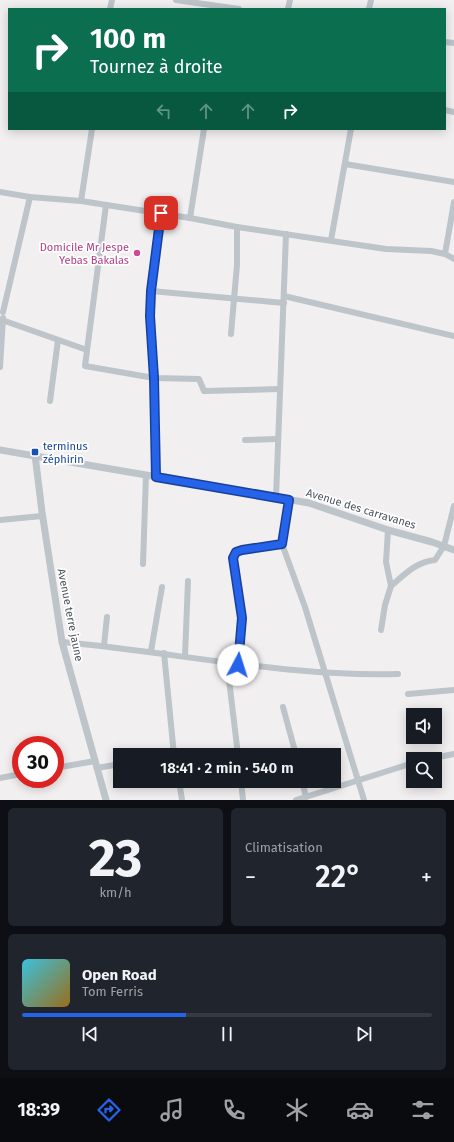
<!DOCTYPE html>
<html lang="fr">
<head>
<meta charset="utf-8">
<style>
	:root { --surface:#171b24; --page:#20242c; --text:#f1f3f6; --muted:#9ea1a6; --line:#363941; --accent:#2563eb }
	body { margin:0; font-family:"Fira Sans",sans-serif; background:var(--page); color:var(--text); height:100vh; display:flex; flex-direction:column; font-size:15px; white-space:nowrap }
	* { box-sizing:border-box; margin:0 }
	p { font-size:13px; color:var(--muted) }
	.icon { flex:none; width:22px; height:22px; fill:none; stroke:currentColor; stroke-width:2; stroke-linecap:round; stroke-linejoin:round }
	.map { position:relative; height:800px; overflow:hidden }
	.side { display:flex; flex-direction:column; gap:8px; padding:8px; background:#0d0f14; flex:1 }
	.side>* { flex:none }
	.top-card { position:absolute; left:8px; top:8px; width:438px; height:122px; border-radius:0px; box-shadow:0 2px 10px #0003; background:#0b6e4f; color:#fff; overflow:hidden }
	.controls { position:absolute; left:406px; top:708px; display:grid; gap:8px }
	.controls a { display:grid; place-items:center; width:36px; height:36px; border-radius:0px; background:var(--surface); box-shadow:0 2px 10px #0003; font-size:20px }
	.speed { position:absolute; left:12px; top:736px; display:flex; gap:8px; font-size:20px; font-weight:700; text-align:center }
	.speed>* { display:grid; place-content:center; width:52px; height:52px; border-radius:50%; background:var(--surface); box-shadow:0 2px 10px #0003; line-height:1 }
	.speed .limit { border:6px solid #d22; background:#fff; color:#111 }
	.pin { position:absolute; display:grid; place-items:center; width:34px; height:34px; color:#fff; margin:-17px; border-radius:8px; box-shadow:0 2px 6px #0006 }
	.me { position:absolute; width:44px; margin:-22px; rotate:5deg; stroke-linejoin:round; filter:drop-shadow(0 0 3px #0008) }
	.turn { display:flex; align-items:center; gap:14px; height:84px; padding:0 16px; font-size:18px }
	.turn .icon { width:52px; height:52px; stroke-width:2.5 }
	.turn b { display:block; font-size:28px; line-height:34px }
	.lanes { display:flex; align-items:center; height:38px; padding:0 16px; background:#0003; justify-content:center; gap:20px; direction:ltr }
	.lanes .off { opacity:.35 }
	.big { font-size:30px; font-weight:600; line-height:1.1 }
	.side .widget { flex:1; display:flex; flex-direction:column; justify-content:center; gap:6px; min-width:0; padding:0 14px; border-radius:6px; background:var(--page) }
	.side .dial { align-items:center; gap:0 }
	.dial b { font-size:52px; line-height:1 }
	.song { display:flex; align-items:center; gap:12px }
	.cover { width:48px; height:48px; border-radius:6px; background:linear-gradient(135deg,hsl(190 70% 55%),hsl(40 70% 35%)) }
	.played { height:4px; border-radius:2px; background:linear-gradient(90deg,var(--accent) 40%,var(--line) 40%) }
	.keys { display:flex; justify-content:space-around; direction:ltr }
	.heat { display:flex; justify-content:space-between; align-items:center; font-size:22px; direction:ltr }
	.side .tiles { flex:1; display:grid; gap:8px; grid-template-columns:1fr 1fr }
	.widget:last-child { grid-column:span 2 }
	.trip { position:absolute; left:113px; top:748px; width:228px; height:40px; border-radius:0px; background:var(--surface); box-shadow:0 2px 10px #0003; font-weight:600; line-height:40px; text-align:center }
	.tabs { display:flex; height:64px; justify-content:space-around; align-items:center; background:#090b0e; color:var(--muted) }
	.tabs .icon { width:28px; height:28px }
	.tabs .active { color:var(--accent) }
	.tabs b { font-size:18px; color:var(--text) }
	.map>svg:first-child { display:block }
</style>
</head>
<body>
<div class="map">
<svg width="454" height="800" viewBox="0 0 454 800">
	<rect width="100%" height="100%" fill="#f2eff0"/>
	<g fill="none" stroke-linecap="round" stroke-linejoin="round">
		<g stroke="#bdc4ca" stroke-width="6">
			<path d="M176,0L239,9"/>
			<path d="M110,9L112,0"/>
			<path d="M288,9L290,0"/>
			<path d="M369,9L371,0"/>
			<path d="M445,42L454,43"/>
			<path d="M445,110L454,112"/>
			<path d="M345,164L454,182"/>
			<path d="M0,192L30,197L81,201L190,218L237,227L386,249L431,251L445,254L454,259"/>
			<path d="M81,201L92,129"/>
			<path d="M106,205L85,366L154,378L199,379L204,391L280,389"/>
			<path d="M190,218L204,129"/>
			<path d="M331,240L351,129"/>
			<path d="M445,254L454,202"/>
			<path d="M151,291L284,303"/>
			<path d="M284,296L454,336"/>
			<path d="M3,312L30,197"/>
			<path d="M2,320L87,350"/>
			<path d="M231,334L237,265V227"/>
			<path d="M0,367L3,318"/>
			<path d="M50,401L58,340"/>
			<path d="M245,440L277,439"/>
			<path d="M156,477L154,378L150,316L151,291L161,213"/>
			<path d="M276,498L286,234"/>
			<path d="M289,500L282,544L305,607L364,800"/>
			<path d="M0,520L42,516"/>
			<path d="M143,564L146,475"/>
			<path d="M391,586C405,574 416,562 435,560L444,546L454,506"/>
			<path d="M381,630L385,605L391,586L386,562L388,530"/>
			<path d="M62,642C174,652 285,677 398,674"/>
			<path d="M104,645L107,617"/>
			<path d="M151,651L162,587"/>
			<path d="M164,653L174,755"/>
			<path d="M185,656L188,581"/>
			<path d="M227,663L238,755"/>
			<path d="M238,665L241,618L233,558L236,552L242,550L282,544"/>
			<path d="M408,694L454,690"/>
			<path d="M283,707L296,755"/>
			<path d="M428,759L454,754"/>
			<path d="M55,768L95,761"/>
			<path d="M97,768L120,764"/>
			<path d="M0,778L21,774"/>
			<path d="M179,781L182,800"/>
			<path d="M241,781L243,800"/>
			<path d="M302,781L306,797"/>
			<path d="M296,800L413,763"/>
		</g>
		<g stroke="#bdc4ca" stroke-width="7">
			<path d="M0,450L309,503L388,530L432,542L454,550"/>
			<path d="M35,455L42,512L62,642L106,800"/>
		</g>
	</g>
	<g fill="none" stroke-linecap="round" stroke-linejoin="round">
		<g stroke="#184099" stroke-width="10">
			<path id="route" d="M161,213L151,291L150,316L154,378L156,477L289,500L282,544L242,550L236,552L233,558L242,618L238,665"/>
		</g>
		<use href="#route" stroke="#2563eb" stroke-width="7"/>
	</g>
	<circle fill="#d1479c" stroke="#fff" stroke-width="1.5" cx="137" cy="253" r="4"/>
	<rect fill="#1a4fb4" stroke="#fff" stroke-width="1.5" x="31" y="448" width="8" height="8" rx="2"/>
	<g text-anchor="middle" dominant-baseline="central" stroke-width="3.5" stroke-linejoin="round" paint-order="stroke">
		<g font-size="11" fill="#b23c85" stroke="#fff" text-anchor="end">
			<text x="129" y="247">Domicile Mr Jespe<tspan x="129" dy="13">Yebas Bakalas</tspan></text>
		</g>
		<g font-size="11" fill="#164399" stroke="#fff" text-anchor="start">
			<text x="43" y="446">terminus<tspan x="43" dy="13">zéphirin</tspan></text>
		</g>
		<g font-size="11" fill="#4a545a" stroke="#fff">
			<text transform="translate(361 509) rotate(17)">Avenue des carravanes</text>
			<text transform="translate(70 615) rotate(79)">Avenue terre jaune</text>
		</g>
	</g>
</svg>
<div class="controls">
<a><svg class="icon" aria-label="sound" viewBox="0 0 24 24"><path d="M4 9h4l5-4v14l-5-4H4zM17 9q2 3 0 6"/></svg></a>
<a><svg class="icon" aria-label="search" viewBox="0 0 24 24"><circle cx="10" cy="10" r="6"/><path d="M15 15l6 6"/></svg></a>
</div>
<div class="speed"><div class="limit">30</div></div>
<div class="pin" style="left:161px;top:213px;background:#d93025"><svg class="icon" aria-label="arrive" viewBox="0 0 24 24"><path d="M6 21V4h12l-3 4 3 4H6"/></svg></div>
<svg class="me" style="left:238px;top:665px" viewBox="-20 -20 40 40"><circle r="19" fill="#fff"/><path d="M0-13L10 11 0 6-10 11z" fill="#2563eb"/></svg>
<div class="trip">18:41 · 2 min · 540 m</div>
<div class="top-card">
<div class="turn"><svg class="icon" aria-label="right" viewBox="0 0 24 24"><path d="M7 20v-9h11M14 6l5 5-5 5"/></svg><div><b>100 m</b>Tournez à droite</div></div>
<div class="lanes"><svg class="icon off" aria-label="left" viewBox="0 0 24 24"><path d="M17 20v-9H6M10 6l-5 5 5 5"/></svg><svg class="icon off" aria-label="ahead" viewBox="0 0 24 24"><path d="M12 20V5M6 11l6-6 6 6"/></svg><svg class="icon off" aria-label="ahead" viewBox="0 0 24 24"><path d="M12 20V5M6 11l6-6 6 6"/></svg><svg class="icon" aria-label="right" viewBox="0 0 24 24"><path d="M7 20v-9h11M14 6l5 5-5 5"/></svg></div>
</div>
</div>
<section class="side">
<div class="tiles">
<div class="widget dial"><b>23</b><p>km/h</p></div>
<div class="widget"><p>Climatisation</p>
<div class="heat"><a>−</a><b class="big">22°</b><a>+</a></div>
</div>
<div class="widget">
<div class="song"><i class="cover"></i><div><b>Open Road</b><p>Tom Ferris</p></div></div>
<div class="played"></div>
<div class="keys"><svg class="icon" aria-label="previous" viewBox="0 0 24 24"><path d="M18 5L8 12l10 7zM5 5v14"/></svg><svg class="icon" aria-label="pause" viewBox="0 0 24 24"><path d="M8 5v14M16 5v14"/></svg><svg class="icon" aria-label="next" viewBox="0 0 24 24"><path d="M6 5l10 7-10 7zM19 5v14"/></svg></div>
</div>
</div>
</section>
<nav class="tabs">
<b>18:39</b>
<svg class="icon active" aria-label="directions" viewBox="0 0 24 24"><path d="M12 3l9 9-9 9-9-9zM9 14v-3h6M13 9l2 2-2 2"/></svg>
<svg class="icon" aria-label="music" viewBox="0 0 24 24"><path d="M9 18V5l10-2v13"/><circle cx="6" cy="18" r="3"/><circle cx="16" cy="16" r="3"/></svg>
<svg class="icon" aria-label="phone" viewBox="0 0 24 24"><path d="M5 4h4l2 5-3 2q2 4 5 5l2-3 5 2v4C11 20 4 13 5 4z"/></svg>
<svg class="icon" aria-label="climate" viewBox="0 0 24 24"><path d="M12 3v18M4 7l16 10M4 17L20 7"/></svg>
<svg class="icon" aria-label="car" viewBox="0 0 24 24"><path d="M5 17H2v-5l4-1 3-4h7l3 4 3 1v5h-3M9 17h6M6 11h13"/><circle cx="7" cy="17" r="2"/><circle cx="17" cy="17" r="2"/></svg>
<svg class="icon" aria-label="filters" viewBox="0 0 24 24"><path d="M4 7h16M4 17h16"/><circle cx="9" cy="7" r="2"/><circle cx="15" cy="17" r="2"/></svg>
</nav>
</body>
</html>
